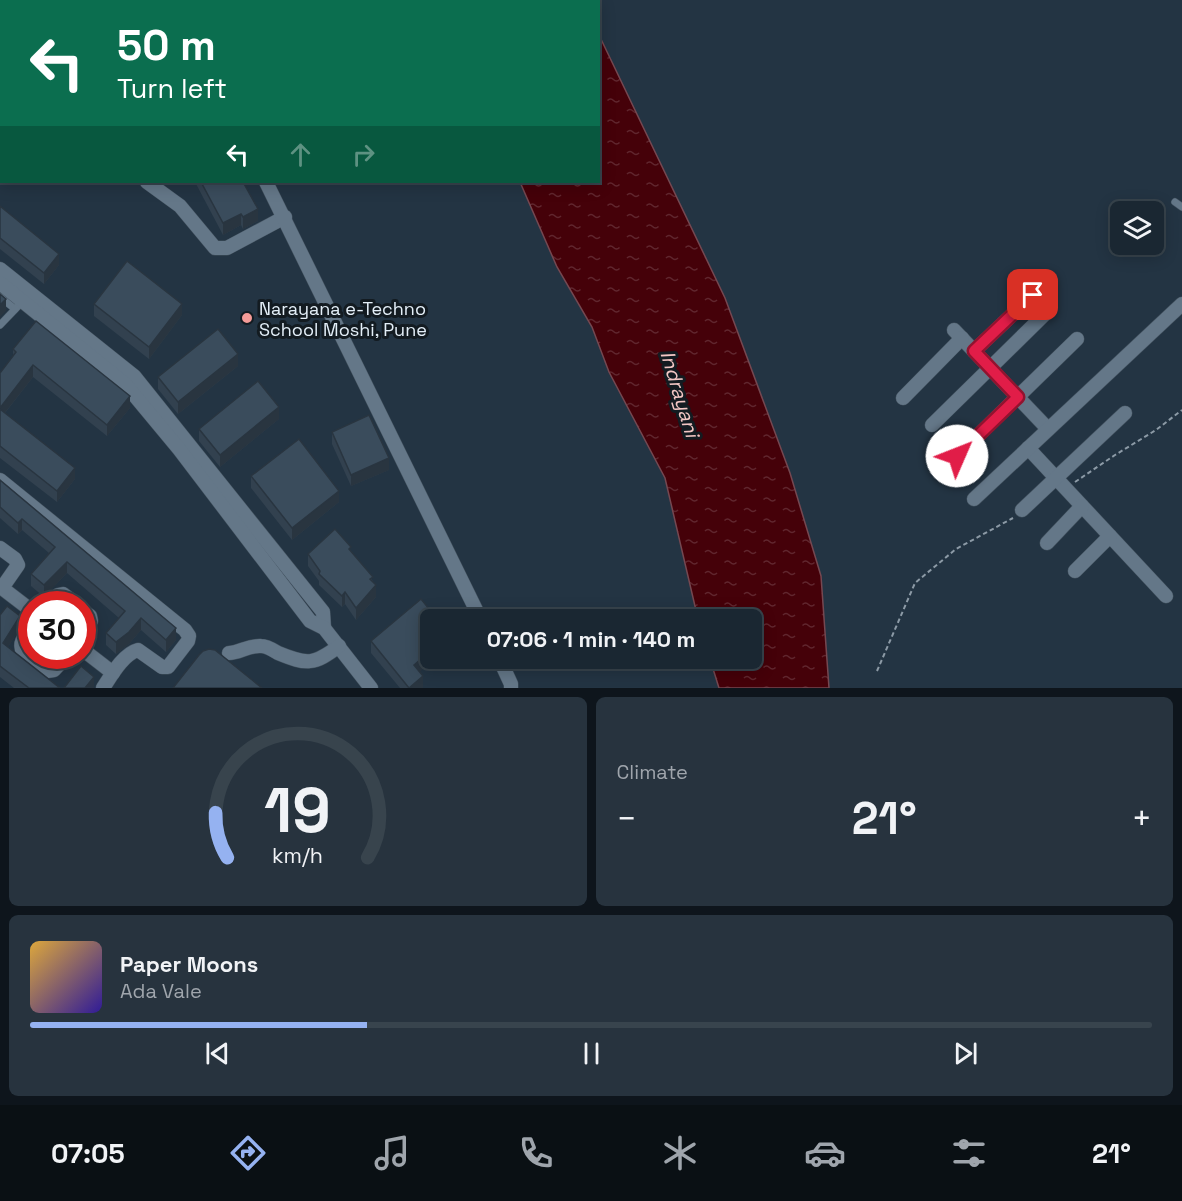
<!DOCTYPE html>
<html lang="en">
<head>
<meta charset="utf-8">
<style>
	:root { --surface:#1a2732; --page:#27333e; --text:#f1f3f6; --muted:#9fa5ac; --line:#38444d; --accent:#95b2f1 }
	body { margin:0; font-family:"Space Grotesk",sans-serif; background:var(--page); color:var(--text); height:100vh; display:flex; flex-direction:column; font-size:22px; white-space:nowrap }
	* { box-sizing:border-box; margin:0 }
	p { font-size:20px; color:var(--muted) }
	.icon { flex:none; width:33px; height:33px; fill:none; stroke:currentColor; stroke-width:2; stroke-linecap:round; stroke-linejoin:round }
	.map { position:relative; height:688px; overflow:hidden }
	.drawer { display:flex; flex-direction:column; gap:9px; padding:9px; background:#0e151c; flex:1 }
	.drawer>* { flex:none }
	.banner { position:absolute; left:0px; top:0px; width:600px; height:183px; box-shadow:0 3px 15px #0003,0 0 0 2px var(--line); background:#0b6e4f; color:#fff; overflow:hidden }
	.buttons { position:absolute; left:1110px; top:201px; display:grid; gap:12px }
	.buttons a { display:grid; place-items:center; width:54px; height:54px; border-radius:9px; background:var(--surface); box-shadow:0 3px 15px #0003,0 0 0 2px var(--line); font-size:30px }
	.speed { position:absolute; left:18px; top:591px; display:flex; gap:12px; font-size:30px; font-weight:700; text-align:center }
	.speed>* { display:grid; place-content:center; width:78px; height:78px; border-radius:50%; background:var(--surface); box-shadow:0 3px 15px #0003,0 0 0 2px var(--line); line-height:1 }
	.speed .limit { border:9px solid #d22; background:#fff; color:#111 }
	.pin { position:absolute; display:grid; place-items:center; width:51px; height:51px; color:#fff; margin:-26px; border-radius:12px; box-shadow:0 3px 9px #0006 }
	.me { position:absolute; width:66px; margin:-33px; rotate:46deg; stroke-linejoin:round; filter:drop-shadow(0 0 4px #0008) }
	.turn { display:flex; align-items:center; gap:21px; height:126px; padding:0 18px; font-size:27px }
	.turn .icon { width:78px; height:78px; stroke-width:2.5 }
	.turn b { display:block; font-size:42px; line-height:51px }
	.lanes { display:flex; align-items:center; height:57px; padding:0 18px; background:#0003; justify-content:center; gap:30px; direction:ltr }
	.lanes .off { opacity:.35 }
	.big { font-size:45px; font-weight:800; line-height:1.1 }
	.drawer .card { flex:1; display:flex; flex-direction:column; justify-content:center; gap:9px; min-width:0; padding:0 21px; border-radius:9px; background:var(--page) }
	.drawer .dial { align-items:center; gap:0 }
	.dial svg { height:156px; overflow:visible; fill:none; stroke:var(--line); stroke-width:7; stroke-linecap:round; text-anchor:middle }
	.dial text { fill:var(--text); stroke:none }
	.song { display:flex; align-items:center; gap:18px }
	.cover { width:72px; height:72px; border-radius:9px; background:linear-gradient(135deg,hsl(40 70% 55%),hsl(250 70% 35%)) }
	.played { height:6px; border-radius:3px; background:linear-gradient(90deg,var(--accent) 30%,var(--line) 30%) }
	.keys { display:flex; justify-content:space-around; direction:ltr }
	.heat { display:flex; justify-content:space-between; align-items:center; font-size:33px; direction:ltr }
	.drawer .tiles { flex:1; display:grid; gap:9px; grid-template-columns:1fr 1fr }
	.card:last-child { grid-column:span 2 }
	.trip { position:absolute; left:420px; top:609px; width:342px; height:60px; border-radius:9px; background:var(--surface); box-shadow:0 3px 15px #0003,0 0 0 2px var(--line); font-weight:800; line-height:60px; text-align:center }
	.tabs { display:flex; height:96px; justify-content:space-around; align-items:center; background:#0a1014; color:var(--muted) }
	.tabs .icon { width:42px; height:42px }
	.tabs .current { color:var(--accent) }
	.tabs b { font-size:27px; color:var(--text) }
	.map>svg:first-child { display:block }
</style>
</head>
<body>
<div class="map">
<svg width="1182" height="688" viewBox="0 0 1182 688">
	<defs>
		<pattern id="water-ripples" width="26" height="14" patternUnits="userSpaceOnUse" patternTransform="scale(1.5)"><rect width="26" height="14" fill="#450109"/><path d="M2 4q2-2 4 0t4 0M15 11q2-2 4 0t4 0" fill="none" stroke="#60262e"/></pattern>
	</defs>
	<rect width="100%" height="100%" fill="#233443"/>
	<path fill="url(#water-ripples)" stroke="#754851" stroke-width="1.5" d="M599,35L725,298L790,473L821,576L829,688H719L710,659L752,658V620L698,619L665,478L609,372L592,327L557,267L520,182H598Z"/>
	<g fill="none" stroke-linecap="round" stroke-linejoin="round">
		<g stroke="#43525f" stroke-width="8">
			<g id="service">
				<path d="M1175,202L1182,207"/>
				<path d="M0,297L15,309"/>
				<path d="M0,325L23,301"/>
			</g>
		</g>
		<g stroke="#43525f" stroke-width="15">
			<g id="minor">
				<path d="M25,0L27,2"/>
				<path d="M133,0L134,2"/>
				<path d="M148,0L149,2"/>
				<path d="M147,182L180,206L215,248H227L285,217"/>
				<path d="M266,182L481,620"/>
				<path d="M0,269L134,376L323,612L324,628"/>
				<path d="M0,283L125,384L179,449L310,621L324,628L371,688"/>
				<path d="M954,330L1048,429"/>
				<path d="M974,351L1033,295"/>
				<path d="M903,398L962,338"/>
				<path d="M932,425L1049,310"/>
				<path d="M1028,448L1166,596"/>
				<path d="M957,456L1077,339"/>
				<path d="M0,480L185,630L189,636L188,641L168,667H162L138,650C123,654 111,676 103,688"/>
				<path d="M974,499L1182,304"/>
				<path d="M1022,510L1125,413"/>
				<path d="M1047,543L1082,506"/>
				<path d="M0,548L15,559L18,565L2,588L32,611"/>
				<path d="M1075,571L1110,536"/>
				<path d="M50,604L58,595L63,594L76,604"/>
				<path d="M82,610L90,616L91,621L82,634"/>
				<path d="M32,628C25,636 18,642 23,652L47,671L54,670L67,656"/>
				<path d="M82,649L113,673"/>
				<path d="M229,653C239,653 249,645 261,646C267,646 273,650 278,653C307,665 314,665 339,646"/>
				<path d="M499,658L511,684V688"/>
			</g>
		</g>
		<g stroke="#8c9aa6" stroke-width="2" stroke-dasharray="4.5 3" stroke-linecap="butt">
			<path d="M1075,482L1115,455L1156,430L1182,410"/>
			<path d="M877,671L915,583L956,549L1013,518"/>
		</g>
		<use href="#service" stroke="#647788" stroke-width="7"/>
		<use href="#minor" stroke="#647788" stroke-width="14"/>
	</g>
	<g fill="#32414f">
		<path d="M195,182H243L258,221L243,229L241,225L223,235Z"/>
		<path d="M0,206L59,265L44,284L0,249Z"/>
		<path d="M94,304L182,315L149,359L94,316Z"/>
		<path d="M13,349L130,408L107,436L33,377L5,413L75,479L57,502L0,458V373L13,357Z"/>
		<path d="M238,366L178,414L158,389V377Z"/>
		<path d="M279,419L220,467L199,441V429Z"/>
		<path d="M332,432L389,470L351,486L332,444Z"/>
		<path d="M251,476L339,502L292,540L251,488Z"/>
		<path d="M0,480L176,640L166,652L141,630L129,644L116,654L106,645V633L119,618L67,573L44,597L31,586V574L49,553L22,530L18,534L0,518Z"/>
		<path d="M351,552L373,581L376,597L356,620L345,604L342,607L319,585V581L308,566V554Z"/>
		<path d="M0,615L20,628L8,647L60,688H14L0,677Z"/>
		<path d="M371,641L436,658L419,672L423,676V688H400L371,653Z"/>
	</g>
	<g fill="#293540">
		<path d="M2,79V91L0,93V81Z"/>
		<path d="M258,209V221L243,229V217Z"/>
		<path d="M241,214V225L223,235V223Z"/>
		<path d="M59,254V265L44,284V273Z"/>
		<path d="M6,299V311L0,317V305Z"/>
		<path d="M182,304V315L149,359V347Z"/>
		<path d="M238,354V366L178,414V402Z"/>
		<path d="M33,365V377L0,419V408Z"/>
		<path d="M130,396V408L107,436V425Z"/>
		<path d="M279,407V419L220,467V455Z"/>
		<path d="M389,458V470L351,486V475Z"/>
		<path d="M75,468V479L57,502V491Z"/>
		<path d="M339,491V502L292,540V528Z"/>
		<path d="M22,519V530L18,534V523Z"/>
		<path d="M67,562V573L44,597V585Z"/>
		<path d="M376,585V597L356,620V608Z"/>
		<path d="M345,592V604L342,607V596Z"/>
		<path d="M20,616V628L3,655V643Z"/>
		<path d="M141,618V630L129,644L116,654V642Z"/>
		<path d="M176,628V640L166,652V640Z"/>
		<path d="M430,651V658H436L414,677V665Z"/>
		<path d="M423,676V688H409Z"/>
		<path d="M94,677V688H85Z"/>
	</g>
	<g fill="#3a4c5c" stroke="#293540" stroke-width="1.5">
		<path d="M57,0H106L107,2H56Z"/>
		<path d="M0,37L2,38V79L0,81Z"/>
		<path d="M201,182H243L258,209L243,217L241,214L223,223Z"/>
		<path d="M0,206L59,254L44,273L0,238Z"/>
		<path d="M127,261L182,304L149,347L94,304Z"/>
		<path d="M0,294L6,299L0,305Z"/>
		<path d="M36,321L130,396L107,425L33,365L0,408V373L16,352L13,349Z"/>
		<path d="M218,329L238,354L178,402L158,377Z"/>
		<path d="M258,381L279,407L220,455L199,429Z"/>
		<path d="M0,409L75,468L57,491L0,446Z"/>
		<path d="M369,415L389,458L351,475L332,432Z"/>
		<path d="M299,439L339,491L292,528L251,476Z"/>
		<path d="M0,480L176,628L166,640L141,618L129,632L116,642L106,633L125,611L67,562L44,585L31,574L55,547L22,519L18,523L0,507Z"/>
		<path d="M335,529L351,547L349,549L373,577L370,579L376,585L356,608L345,592L342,596L319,574L320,571L308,554Z"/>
		<path d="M421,599L438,620H430V651L414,665L423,676L409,688L371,641Z"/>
		<path d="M7,606L20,616L3,643L60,688H29L0,666V615Z"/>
		<path d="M209,649L215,650L262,688H173L199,655L203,651Z"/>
		<path d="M81,666L94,677L85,688H64Z"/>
	</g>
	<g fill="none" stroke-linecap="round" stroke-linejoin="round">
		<g stroke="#92132f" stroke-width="15">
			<path id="route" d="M957,456L1018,397L974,351L1033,295"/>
		</g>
		<use href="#route" stroke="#e11d48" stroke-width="10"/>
	</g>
	<circle fill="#f59b98" stroke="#131b21" stroke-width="2" cx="247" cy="318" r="6"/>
	<g text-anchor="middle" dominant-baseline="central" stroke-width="6" stroke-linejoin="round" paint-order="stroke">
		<g font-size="18" fill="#e4eff8" stroke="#131b21" text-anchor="start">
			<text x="259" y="308">Narayana e-Techno<tspan x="259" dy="21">School Moshi, Pune</tspan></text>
		</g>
		<g font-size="20" font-style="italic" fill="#f3c6c4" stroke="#131b21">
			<text transform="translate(680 394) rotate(73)">Indrayani</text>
		</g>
	</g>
</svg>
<div class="buttons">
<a><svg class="icon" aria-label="layers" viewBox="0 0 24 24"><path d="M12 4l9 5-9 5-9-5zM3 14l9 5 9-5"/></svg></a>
</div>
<div class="speed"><div class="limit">30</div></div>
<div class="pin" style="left:1033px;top:295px;background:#d93025"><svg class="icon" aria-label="arrive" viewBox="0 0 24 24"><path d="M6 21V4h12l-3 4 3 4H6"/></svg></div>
<svg class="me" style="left:957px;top:456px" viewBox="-20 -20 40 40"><circle r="19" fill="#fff"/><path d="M0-13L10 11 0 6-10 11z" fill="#e11d48"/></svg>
<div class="trip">07:06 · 1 min · 140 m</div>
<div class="banner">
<div class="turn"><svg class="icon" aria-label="left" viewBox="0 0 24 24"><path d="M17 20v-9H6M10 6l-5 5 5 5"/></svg><div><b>50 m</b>Turn left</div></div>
<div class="lanes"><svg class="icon" aria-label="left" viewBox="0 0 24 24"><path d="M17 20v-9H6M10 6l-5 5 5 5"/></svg><svg class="icon off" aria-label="ahead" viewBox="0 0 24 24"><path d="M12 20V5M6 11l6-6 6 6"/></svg><svg class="icon off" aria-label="right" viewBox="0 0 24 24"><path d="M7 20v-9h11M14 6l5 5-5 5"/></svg></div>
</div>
</div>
<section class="drawer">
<div class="tiles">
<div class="card dial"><svg viewBox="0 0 100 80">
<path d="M14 69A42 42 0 1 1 86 69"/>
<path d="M14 69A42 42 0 0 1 8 46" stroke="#95b2f1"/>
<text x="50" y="56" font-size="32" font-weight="700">19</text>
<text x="50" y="72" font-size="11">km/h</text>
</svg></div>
<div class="card"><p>Climate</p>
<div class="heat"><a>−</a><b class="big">21°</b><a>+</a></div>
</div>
<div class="card">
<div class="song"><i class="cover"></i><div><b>Paper Moons</b><p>Ada Vale</p></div></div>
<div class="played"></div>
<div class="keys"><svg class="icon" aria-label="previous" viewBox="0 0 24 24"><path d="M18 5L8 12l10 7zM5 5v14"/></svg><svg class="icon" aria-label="pause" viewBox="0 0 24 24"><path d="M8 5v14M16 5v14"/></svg><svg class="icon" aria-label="next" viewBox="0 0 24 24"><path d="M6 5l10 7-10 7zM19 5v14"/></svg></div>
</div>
</div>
</section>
<nav class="tabs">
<b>07:05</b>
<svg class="icon current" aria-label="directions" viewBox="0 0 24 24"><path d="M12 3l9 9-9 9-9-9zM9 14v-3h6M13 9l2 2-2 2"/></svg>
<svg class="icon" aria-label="music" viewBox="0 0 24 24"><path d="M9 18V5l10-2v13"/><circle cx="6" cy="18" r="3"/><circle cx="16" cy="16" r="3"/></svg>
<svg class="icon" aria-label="phone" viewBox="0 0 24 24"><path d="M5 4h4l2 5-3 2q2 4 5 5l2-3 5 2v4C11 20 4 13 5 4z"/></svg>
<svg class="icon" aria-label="climate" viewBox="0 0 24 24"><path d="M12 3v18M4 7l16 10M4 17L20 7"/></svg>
<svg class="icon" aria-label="car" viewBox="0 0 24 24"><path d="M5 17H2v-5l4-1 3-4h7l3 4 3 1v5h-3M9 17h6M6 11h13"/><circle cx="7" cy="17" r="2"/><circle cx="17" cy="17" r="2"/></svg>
<svg class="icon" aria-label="filters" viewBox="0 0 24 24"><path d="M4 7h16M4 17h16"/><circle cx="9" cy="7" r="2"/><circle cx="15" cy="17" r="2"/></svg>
<b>21°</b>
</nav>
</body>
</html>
